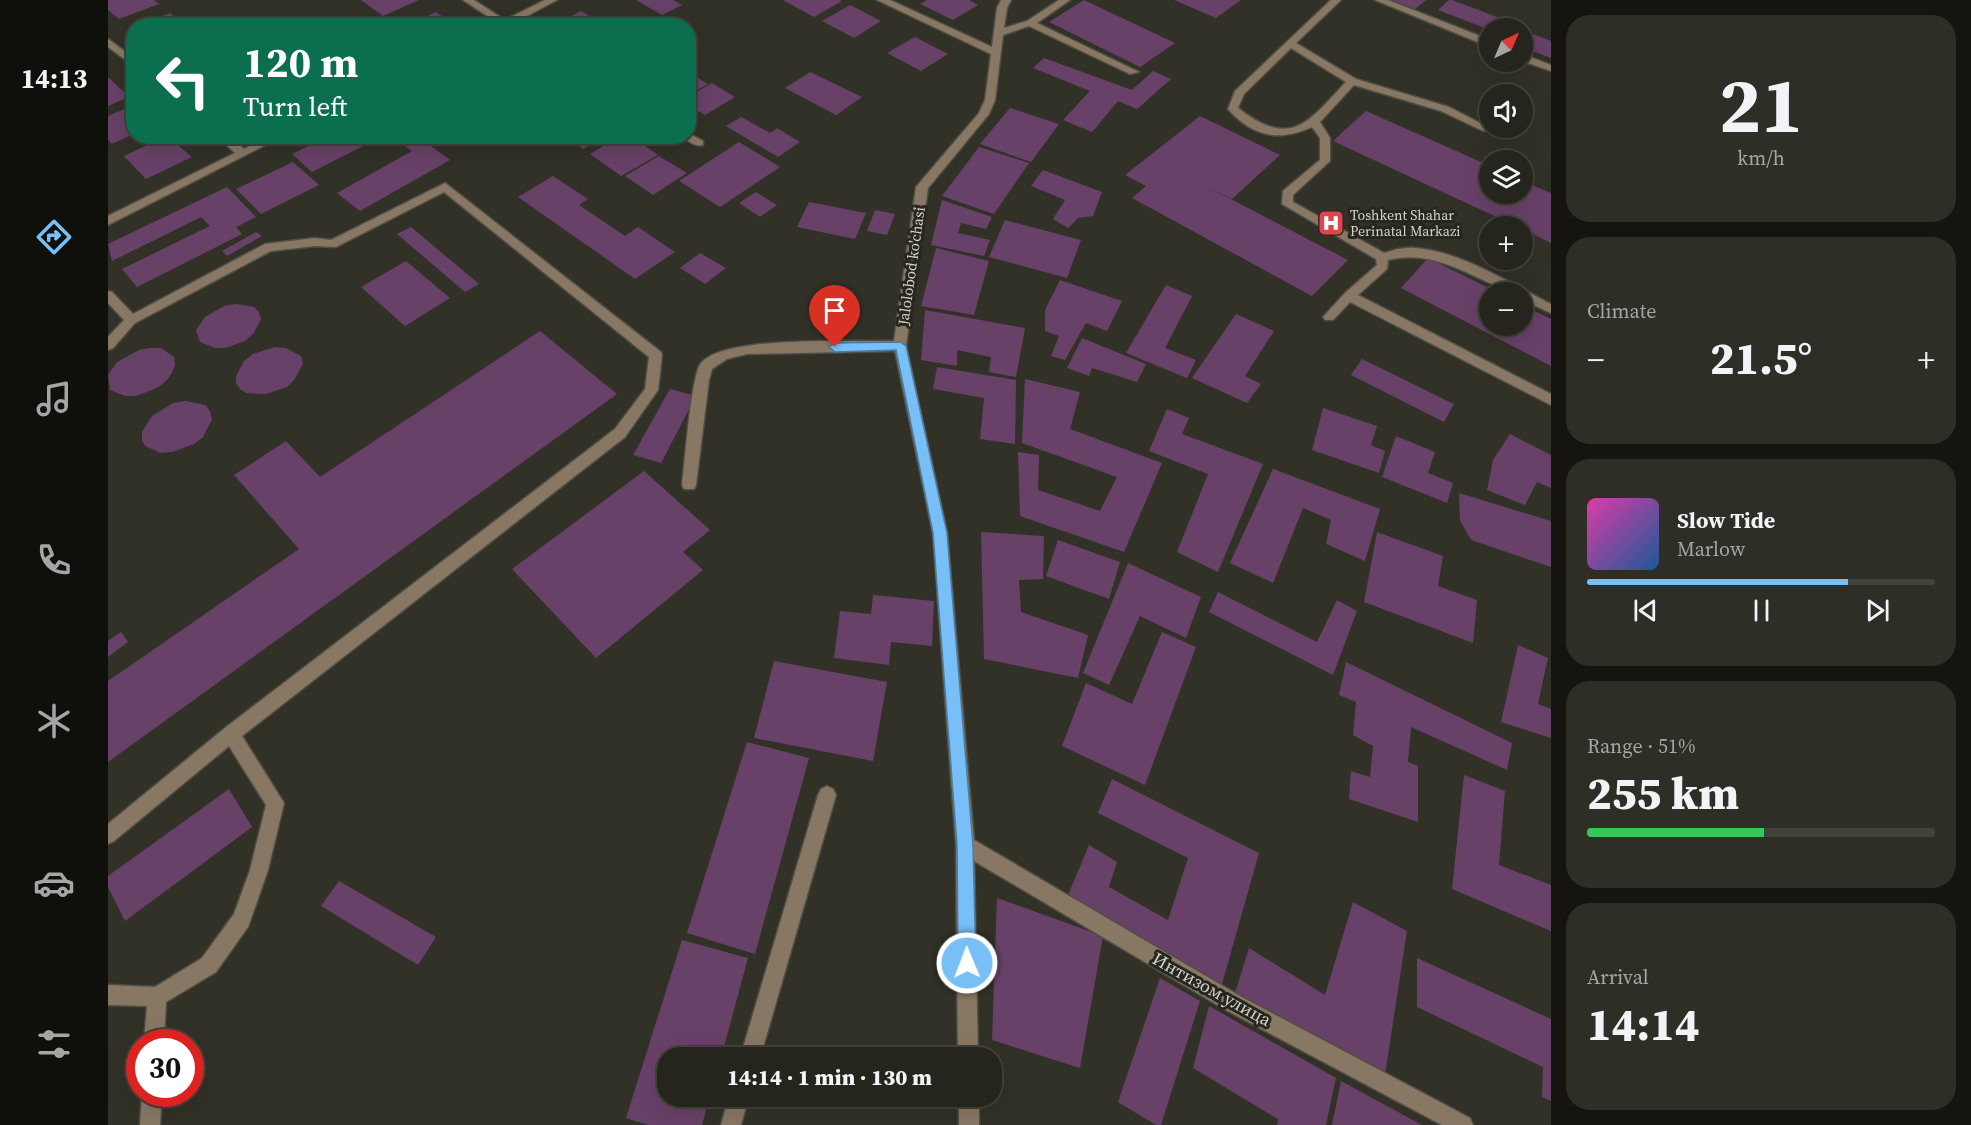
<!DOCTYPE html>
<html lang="en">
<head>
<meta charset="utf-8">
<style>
	:root { --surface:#26251d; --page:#2e2d26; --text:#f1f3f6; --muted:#a4a5a4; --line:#42423b; --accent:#78bff7 }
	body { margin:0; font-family:"Source Serif 4",serif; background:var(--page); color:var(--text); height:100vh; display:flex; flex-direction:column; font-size:22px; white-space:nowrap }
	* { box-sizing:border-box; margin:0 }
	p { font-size:20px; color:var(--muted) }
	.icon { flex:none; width:33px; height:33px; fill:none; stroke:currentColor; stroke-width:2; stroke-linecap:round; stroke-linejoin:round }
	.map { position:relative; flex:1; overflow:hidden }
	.drawer { display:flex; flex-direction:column; gap:15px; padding:15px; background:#151410; width:420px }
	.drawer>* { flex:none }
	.hud { position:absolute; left:18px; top:18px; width:570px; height:126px; border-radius:24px; box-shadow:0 6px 24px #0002,0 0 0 2px var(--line); background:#0b6e4f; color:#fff; overflow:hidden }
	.needle { width:39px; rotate:44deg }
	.tools { position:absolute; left:1371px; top:18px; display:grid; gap:12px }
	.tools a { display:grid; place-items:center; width:54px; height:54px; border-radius:50%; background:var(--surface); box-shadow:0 6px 24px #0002,0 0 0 2px var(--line); font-size:30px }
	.speed { position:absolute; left:18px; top:1029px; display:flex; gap:12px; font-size:30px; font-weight:700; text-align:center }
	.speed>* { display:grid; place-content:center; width:78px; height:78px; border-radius:50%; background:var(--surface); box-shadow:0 6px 24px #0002,0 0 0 2px var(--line); line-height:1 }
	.speed .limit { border:9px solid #d22; background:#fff; color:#111 }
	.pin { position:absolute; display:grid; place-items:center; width:51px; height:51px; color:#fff; margin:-62px -26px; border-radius:50% 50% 50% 0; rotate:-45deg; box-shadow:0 0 6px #0007 }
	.pin .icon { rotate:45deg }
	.me { position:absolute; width:66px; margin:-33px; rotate:359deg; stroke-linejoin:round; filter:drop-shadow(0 0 4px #0008) }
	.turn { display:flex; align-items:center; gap:21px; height:126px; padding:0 18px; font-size:27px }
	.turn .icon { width:78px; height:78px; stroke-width:2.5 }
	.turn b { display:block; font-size:42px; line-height:51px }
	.big { font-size:45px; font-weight:800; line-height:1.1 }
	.drawer .tile { flex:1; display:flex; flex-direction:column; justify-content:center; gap:9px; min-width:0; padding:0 21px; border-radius:24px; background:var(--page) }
	.drawer .dial { align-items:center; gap:0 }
	.dial b { font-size:78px; line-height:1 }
	.song { display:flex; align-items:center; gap:18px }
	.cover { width:72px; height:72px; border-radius:9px; background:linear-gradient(135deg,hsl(320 70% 55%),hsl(210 70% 35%)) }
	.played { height:6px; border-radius:3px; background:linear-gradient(90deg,var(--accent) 75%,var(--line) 75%) }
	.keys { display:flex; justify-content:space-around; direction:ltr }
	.heat { display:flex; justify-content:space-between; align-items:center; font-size:33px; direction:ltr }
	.charge { height:9px; border-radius:4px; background:linear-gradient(90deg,#34c759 51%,var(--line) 0) }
	.trip { position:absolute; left:549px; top:1047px; width:345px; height:60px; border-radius:24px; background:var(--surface); box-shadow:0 6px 24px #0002,0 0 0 2px var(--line); font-weight:800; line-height:60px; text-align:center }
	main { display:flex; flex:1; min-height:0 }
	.menu { display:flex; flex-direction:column; width:108px; justify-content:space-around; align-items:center; background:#0f0f0c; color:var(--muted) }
	.menu .icon { width:42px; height:42px }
	.menu .selected { color:var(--accent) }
	.menu b { font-size:27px; color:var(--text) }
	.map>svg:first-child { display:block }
</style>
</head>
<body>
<main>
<nav class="menu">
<b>14:13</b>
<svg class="icon selected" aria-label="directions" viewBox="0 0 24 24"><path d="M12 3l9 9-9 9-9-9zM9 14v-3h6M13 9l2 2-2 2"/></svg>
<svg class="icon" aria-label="music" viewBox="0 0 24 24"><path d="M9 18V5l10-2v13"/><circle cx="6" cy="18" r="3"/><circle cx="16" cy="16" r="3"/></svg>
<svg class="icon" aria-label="phone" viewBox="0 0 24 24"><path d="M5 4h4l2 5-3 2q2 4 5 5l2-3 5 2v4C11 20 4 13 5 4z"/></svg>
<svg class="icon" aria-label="climate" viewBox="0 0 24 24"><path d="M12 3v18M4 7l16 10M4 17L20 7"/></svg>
<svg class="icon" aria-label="car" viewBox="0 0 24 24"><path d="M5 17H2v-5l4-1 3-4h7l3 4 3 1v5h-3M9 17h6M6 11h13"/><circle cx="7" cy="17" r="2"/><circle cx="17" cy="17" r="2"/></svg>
<svg class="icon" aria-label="filters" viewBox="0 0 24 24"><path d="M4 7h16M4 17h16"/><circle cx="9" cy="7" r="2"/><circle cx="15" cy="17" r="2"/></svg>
</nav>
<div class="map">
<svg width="1443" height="1125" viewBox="0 0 1443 1125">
	<rect width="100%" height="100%" fill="#323127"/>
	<g fill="#684168">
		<path d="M0,0H46L51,4L11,19L0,10Z"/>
		<path d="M253,0H311L275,16Z"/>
		<path d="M528,0H565L574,5L554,15Z"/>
		<path d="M675,0H732L734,1L706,17Z"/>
		<path d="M819,0H861L870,5L845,20L812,4Z"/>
		<path d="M976,0L1067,43L1032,67L941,22Z"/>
		<path d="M1066,0H1133L1108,18Z"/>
		<path d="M1284,0H1318L1307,9Z"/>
		<path d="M1341,0H1344L1410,25L1407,28L1382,30L1330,10Z"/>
		<path d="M742,5L773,21L746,38L714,21Z"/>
		<path d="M473,11L497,26H444Z"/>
		<path d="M328,12L348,26H299Z"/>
		<path d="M62,13L77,26H31V25Z"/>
		<path d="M1414,30L1443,41V58L1414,47Z"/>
		<path d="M807,37L840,54L813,71L779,53Z"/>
		<path d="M936,58L1024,90L1045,71L1063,79L1029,109L1010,101L984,132L955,120L982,91L925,68Z"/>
		<path d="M580,72L600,84L580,95Z"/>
		<path d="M702,72L754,97L728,115L677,88Z"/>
		<path d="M0,78H1L21,97L0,106Z"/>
		<path d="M604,83L627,97L597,115L580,105V97Z"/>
		<path d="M26,105V134L4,144L0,140V116Z"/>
		<path d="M902,108L951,124L923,162L872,144Z"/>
		<path d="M1258,111L1382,166V194H1414V181L1443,193V243L1414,229V226H1408L1225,141Z"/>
		<path d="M1092,116L1172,155L1124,199L1094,184L1240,260L1204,296L1024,198L1038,186L1017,175Z"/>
		<path d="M633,117L662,133L669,128L692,142L670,157L618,126Z"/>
		<path d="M59,136L84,157L38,179L16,156Z"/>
		<path d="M221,136H275L204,172L184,154Z"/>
		<path d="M284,136H309L342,160L252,211L229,193L304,151Z"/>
		<path d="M457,136H497L475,149Z"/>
		<path d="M513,136H523L550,155L513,176L482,154Z"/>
		<path d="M631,142L672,167L612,207L571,181Z"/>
		<path d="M871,147L921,163L886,214L834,196Z"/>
		<path d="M551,156L579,173L545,195L517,176Z"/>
		<path d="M185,162L211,185L153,214L128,189Z"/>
		<path d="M935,170L994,192L985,216L970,218L960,228L945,219L957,200L923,186Z"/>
		<path d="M445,176L480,199L471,205L517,236L530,227L567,252L527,279L410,197Z"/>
		<path d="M119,187L148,217L128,227L134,234L29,287L14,269L102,226L93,217L4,261L0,244Z"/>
		<path d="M648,192L669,205L652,217L631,203Z"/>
		<path d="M834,200L884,217L878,229L853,223L850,233L882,240L876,256L823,245Z"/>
		<path d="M701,202L758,213L747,239L689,227Z"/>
		<path d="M767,210L787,214L779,235L759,231Z"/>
		<path d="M897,220L973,240L959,278L881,257Z"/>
		<path d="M303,227L371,284L357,292L289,234Z"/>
		<path d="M148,232L154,236L119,256L114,251Z"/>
		<path d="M828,248L881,261L866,315L813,306Z"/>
		<path d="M592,253L618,268L597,284L572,268Z"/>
		<path d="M1320,258L1389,292H1382V326H1414V305L1443,319V366L1293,288Z"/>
		<path d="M298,261L342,298L297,326L253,287Z"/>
		<path d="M952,280L1014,301L999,331L978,323L957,360L943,356L951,336L937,331V310Z"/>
		<path d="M1058,285L1084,296L1057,348L1088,360L1079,378L1018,353Z"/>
		<path d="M128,304L146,307L151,312L153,319L145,334L137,341L117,348H107L92,342L88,330L97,317L116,306Z"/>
		<path d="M817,310L917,328L908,377L881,372L883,357L849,350V366L813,360Z"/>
		<path d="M1128,314L1166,331L1137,376L1153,384L1139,403L1084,378Z"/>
		<path d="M432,331L509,394L0,762V681L191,549L126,475L178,441L212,477Z"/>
		<path d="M974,338L1038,364L1029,382L984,368L981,376L959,368Z"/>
		<path d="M167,347L178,348L193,356L195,364L186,380L179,387L158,394L138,393L132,389L128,383V376L136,361L145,354Z"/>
		<path d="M42,348H53L66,357L67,365L64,373L58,381L49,388L28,396H17L2,390L0,375L9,362L31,350Z"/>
		<path d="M1254,359L1346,404L1336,422L1243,375Z"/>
		<path d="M829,367L908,380L907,444L872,439L876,398L825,389Z"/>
		<path d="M917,379L972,392L962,429L1054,463L1016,552L912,516L910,452L931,455L930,490L992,511L1009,477L914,443Z"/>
		<path d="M562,389L588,396L553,463L525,455Z"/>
		<path d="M77,401L97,405L102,411L104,419L95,437L86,444L64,452L53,453L37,446L34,440V432L44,416L65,403Z"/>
		<path d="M1215,408L1269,426L1263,445L1277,451L1271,473L1204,450Z"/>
		<path d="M1059,409L1081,418L1074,434L1155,464L1110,572L1069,552L1100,474L1041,451Z"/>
		<path d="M1402,434L1443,455V488L1429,482L1417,505L1379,490L1385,460Z"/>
		<path d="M1288,436L1327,452L1320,473L1345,483L1339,503L1274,477Z"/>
		<path d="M1165,469L1272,509L1257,561L1218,544L1223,520L1195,508L1165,583L1122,563Z"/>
		<path d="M536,471L602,530L575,552L595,570L488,658L404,569Z"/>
		<path d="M1351,493L1443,521V567L1363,540L1352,520Z"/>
		<path d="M873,532L936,536L935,579L911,580L913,612L980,635L970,678L876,659Z"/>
		<path d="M1269,532L1335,556L1330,586L1369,600L1365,643L1256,602Z"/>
		<path d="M950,540L1012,562L1001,599L938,576Z"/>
		<path d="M1020,563L1093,597L1078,638L1032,616L1001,685L975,673Z"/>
		<path d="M1110,592L1209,642L1229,600L1249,611L1225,675L1101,612Z"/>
		<path d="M765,595L826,601L824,646L783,642L781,665L726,658L732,611L763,614Z"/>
		<path d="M13,632L20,642L0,657V641Z"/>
		<path d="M1054,632L1088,647L1037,785L954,746L978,683L1024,704Z"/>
		<path d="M1410,645L1440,658L1430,704L1443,709V738L1393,722Z"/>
		<path d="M666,661L779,682L765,761L646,738Z"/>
		<path d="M1238,662L1404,743L1399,770L1303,727L1300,762L1310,766V822L1241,799L1243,771L1262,777L1265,746L1245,735L1248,702L1231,695Z"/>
		<path d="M639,742L701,758L647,954L579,933Z"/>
		<path d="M1356,775L1397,791L1391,865L1443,885V931L1344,889Z"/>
		<path d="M1004,779L1151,853L1114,984L958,900L981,845L1009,862L1001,887L1060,920L1080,858L990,813Z"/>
		<path d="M121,789L144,827L17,921L0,887V876Z"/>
		<path d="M231,881L328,937L310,965L213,906Z"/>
		<path d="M889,898L995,936L972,1068L884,1040Z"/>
		<path d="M1245,902L1299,931L1276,1081L1127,993L1141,948L1217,995Z"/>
		<path d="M574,940L640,958L613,1058H560V1096H602L594,1125H540L518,1118Z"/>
		<path d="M1309,958L1443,1019V1101L1434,1097L1435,1067L1309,1007Z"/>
		<path d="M1052,978L1092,1001L1053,1125H1048L1010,1102Z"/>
		<path d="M1101,1006L1228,1078L1218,1125H1169L1170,1119L1085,1068Z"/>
		<path d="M1233,1081L1314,1125H1224Z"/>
	</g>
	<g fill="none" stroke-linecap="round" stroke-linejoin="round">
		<g stroke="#4f4e45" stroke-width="3">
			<g id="minor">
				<path d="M355,0H366L397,20L437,0H449L404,24L405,26H388L390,23Z"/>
				<path d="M769,0H782L884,47L889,8L893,0H903L899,8L896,28L919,21L951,0H962L929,23L1031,72L1022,74L921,26L895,35L887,100L881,114L820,188L798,346L839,533L866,840L1132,996L1362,1118L1365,1125H1334L1118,1010L866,861L870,1058H850L848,845L825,533L787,351L639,354L619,359L604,369L601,380L588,485L586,489H576L574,485C577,464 583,375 593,363C617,335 747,342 786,341L808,187L871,113L877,100L883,54Z"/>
				<path d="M1223,0H1233L1188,43L1248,79L1341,107L1382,128L1377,131L1373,130L1333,111L1246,85L1212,122L1222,138V161L1185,195V202L1276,253C1286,250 1296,247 1307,248C1353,251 1403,284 1443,304V313L1414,300V292C1399,292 1389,286 1375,280C1344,265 1314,251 1280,260L1279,269L1250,295L1443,394V405L1242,302L1225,320H1217L1215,317L1237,293L1269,265L1268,259L1174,204L1175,191L1212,160V138L1204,127C1171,142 1145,137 1120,109L1127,91ZM1183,48L1238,82C1200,122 1184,150 1130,108L1136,94Z"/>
				<path d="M1267,0H1280L1382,40V47Z"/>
				<path d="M0,39L26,58V66L0,47Z"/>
				<path d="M1414,54L1443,65V71L1414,61Z"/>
				<path d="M580,133L595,141V145C588,147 580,142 575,136H580Z"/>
				<path d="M109,136H121L136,149L161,136H175L0,225V216L127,153Z"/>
				<path d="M337,183L553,352L554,355L550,390L517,437L134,736L176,803L160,870L140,927L108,972L58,1002L56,1042H36L39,1006L0,1005V985L47,987L94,958L126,914L142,870L158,805L121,746L6,841L0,844V824L117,728L507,429L537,389L541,357L336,192L228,247L207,246L163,251L27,323L5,348L0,350V337L16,320L0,303V291L4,292L25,314L157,244L207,238L223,240Z"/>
				<path d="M719,786L725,789L728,795L652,1058H632L710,795L713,789Z"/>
				<path d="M34,1094H54L52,1125H32Z"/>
				<path d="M621,1096H641L633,1125H613Z"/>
				<rect x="851" y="1096" width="20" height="29"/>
			</g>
		</g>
		<use href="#minor" fill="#887763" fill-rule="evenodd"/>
	</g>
	<path fill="#78bff7" stroke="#4e7ca1" stroke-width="1.5" d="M792,342L798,346L839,533L865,845L868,963L865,969L859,972L853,969L850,963L849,845L825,533L788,350L727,352L721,347L727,343Z"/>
	<defs>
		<g id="hospital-square" transform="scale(1.35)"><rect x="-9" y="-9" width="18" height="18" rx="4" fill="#e0444e" stroke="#28271e"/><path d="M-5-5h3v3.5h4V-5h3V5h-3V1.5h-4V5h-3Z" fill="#fff"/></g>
	</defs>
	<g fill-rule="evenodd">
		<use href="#hospital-square" x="1223" y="223"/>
	</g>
	<g text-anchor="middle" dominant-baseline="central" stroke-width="6" stroke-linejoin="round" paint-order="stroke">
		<g font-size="14" fill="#d3d2cc" stroke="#28271e" text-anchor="start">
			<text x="1242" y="215">Toshkent Shahar<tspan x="1242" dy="16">Perinatal Markazi</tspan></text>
		</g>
		<g font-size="15" fill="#d3d2cc" stroke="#28271e">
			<text transform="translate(803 266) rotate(-82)">Jalolobod ko'chasi</text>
		</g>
		<g font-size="18" fill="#d3d2cc" stroke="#28271e">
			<text transform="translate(1104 989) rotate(29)">Интизом улица</text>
		</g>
	</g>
</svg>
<div class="tools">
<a><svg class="needle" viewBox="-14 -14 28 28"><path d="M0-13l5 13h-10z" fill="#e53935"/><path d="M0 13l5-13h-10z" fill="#a4a5a4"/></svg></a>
<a><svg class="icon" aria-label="sound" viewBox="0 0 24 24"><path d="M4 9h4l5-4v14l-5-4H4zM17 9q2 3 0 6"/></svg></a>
<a><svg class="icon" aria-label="layers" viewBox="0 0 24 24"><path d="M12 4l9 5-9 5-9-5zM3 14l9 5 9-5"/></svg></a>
<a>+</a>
<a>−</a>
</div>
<div class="speed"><div class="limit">30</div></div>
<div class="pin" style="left:727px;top:347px;background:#d93025"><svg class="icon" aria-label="arrive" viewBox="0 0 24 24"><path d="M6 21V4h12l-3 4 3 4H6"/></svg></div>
<svg class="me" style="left:859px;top:963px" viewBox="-20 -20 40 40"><circle r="17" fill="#78bff7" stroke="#fff" stroke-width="3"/><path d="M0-11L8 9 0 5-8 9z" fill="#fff"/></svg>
<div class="trip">14:14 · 1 min · 130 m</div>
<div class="hud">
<div class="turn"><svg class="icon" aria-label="left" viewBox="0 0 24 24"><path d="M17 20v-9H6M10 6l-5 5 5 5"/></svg><div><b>120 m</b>Turn left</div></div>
</div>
</div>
<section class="drawer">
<div class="tile dial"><b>21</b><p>km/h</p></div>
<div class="tile"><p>Climate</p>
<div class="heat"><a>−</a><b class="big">21.5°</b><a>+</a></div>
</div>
<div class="tile">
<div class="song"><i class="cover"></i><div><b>Slow Tide</b><p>Marlow</p></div></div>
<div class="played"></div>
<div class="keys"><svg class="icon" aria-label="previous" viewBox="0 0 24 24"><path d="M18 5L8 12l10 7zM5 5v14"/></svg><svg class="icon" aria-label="pause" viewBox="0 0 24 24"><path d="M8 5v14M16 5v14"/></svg><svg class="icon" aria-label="next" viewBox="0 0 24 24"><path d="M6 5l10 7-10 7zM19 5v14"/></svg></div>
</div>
<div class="tile"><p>Range · 51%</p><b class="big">255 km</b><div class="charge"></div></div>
<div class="tile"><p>Arrival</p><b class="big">14:14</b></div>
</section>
</main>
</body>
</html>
